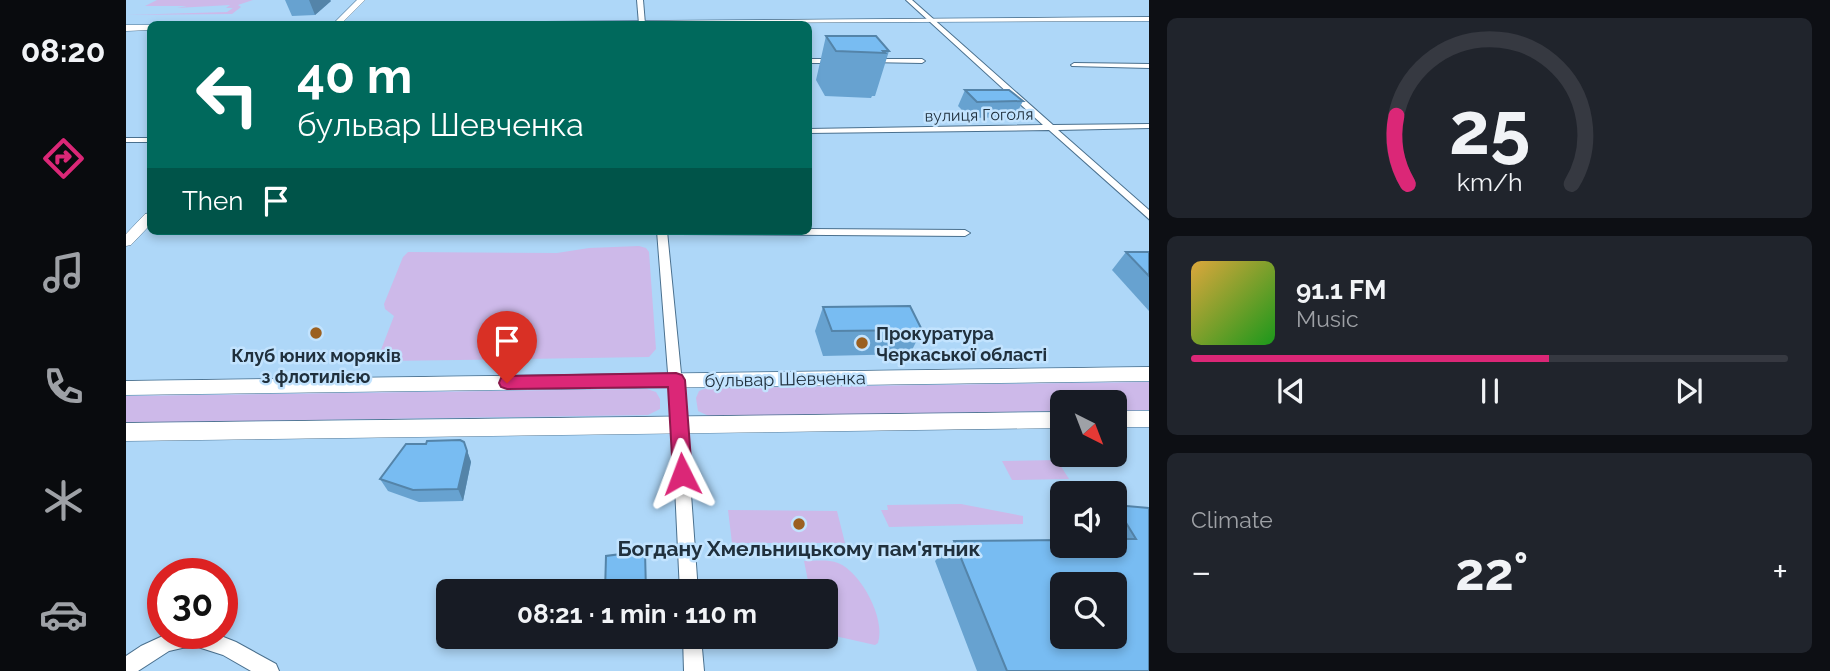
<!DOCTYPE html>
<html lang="en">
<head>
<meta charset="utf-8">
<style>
	:root { --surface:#171b24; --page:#20242c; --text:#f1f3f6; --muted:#9ea1a6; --line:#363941; --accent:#db2777 }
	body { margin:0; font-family:Raleway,sans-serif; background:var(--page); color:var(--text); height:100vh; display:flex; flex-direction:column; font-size:26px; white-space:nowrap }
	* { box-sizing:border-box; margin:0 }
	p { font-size:23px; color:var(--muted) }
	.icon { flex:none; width:38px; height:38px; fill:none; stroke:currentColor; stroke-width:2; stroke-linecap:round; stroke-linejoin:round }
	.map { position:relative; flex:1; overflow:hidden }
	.sheet { display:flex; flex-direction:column; gap:18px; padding:18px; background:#0d0f14; width:681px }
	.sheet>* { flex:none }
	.guide { position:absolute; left:21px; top:21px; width:665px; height:214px; border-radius:10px; box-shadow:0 4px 10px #0003; background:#00695c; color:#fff; overflow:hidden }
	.needle { width:46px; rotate:138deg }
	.buttons { position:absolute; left:924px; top:390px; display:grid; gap:14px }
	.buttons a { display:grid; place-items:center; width:77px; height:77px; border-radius:10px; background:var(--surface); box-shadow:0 4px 10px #0003; font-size:35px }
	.speed { position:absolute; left:21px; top:558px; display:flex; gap:14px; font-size:35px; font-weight:700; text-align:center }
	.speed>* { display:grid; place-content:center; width:91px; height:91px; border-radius:50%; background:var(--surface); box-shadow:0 4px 10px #0003; line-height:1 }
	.speed .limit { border:10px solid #d22; background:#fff; color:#111 }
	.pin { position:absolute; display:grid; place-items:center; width:60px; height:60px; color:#fff; margin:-72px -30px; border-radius:50% 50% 50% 0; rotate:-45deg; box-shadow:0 0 7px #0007 }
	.pin .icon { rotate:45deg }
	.me { position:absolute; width:77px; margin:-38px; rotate:357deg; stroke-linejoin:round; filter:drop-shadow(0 0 5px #0008) }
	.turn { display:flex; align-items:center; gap:24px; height:147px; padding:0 35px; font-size:32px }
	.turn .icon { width:91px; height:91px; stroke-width:2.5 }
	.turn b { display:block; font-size:49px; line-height:60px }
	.then { display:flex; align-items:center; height:66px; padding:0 35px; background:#0003; gap:14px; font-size:26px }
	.big { font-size:52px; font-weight:700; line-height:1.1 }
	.sheet .tile { flex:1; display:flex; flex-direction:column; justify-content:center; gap:10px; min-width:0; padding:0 24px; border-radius:10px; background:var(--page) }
	.sheet .dial { align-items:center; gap:0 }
	.dial svg { height:182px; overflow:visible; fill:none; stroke:var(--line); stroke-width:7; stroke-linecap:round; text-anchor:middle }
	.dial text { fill:var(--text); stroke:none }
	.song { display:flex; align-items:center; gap:21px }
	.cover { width:84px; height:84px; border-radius:10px; background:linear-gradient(135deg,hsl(40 70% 55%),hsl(120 70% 35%)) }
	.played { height:7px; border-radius:4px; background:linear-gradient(90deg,var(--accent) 60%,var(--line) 60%) }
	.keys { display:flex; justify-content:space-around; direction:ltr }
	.heat { display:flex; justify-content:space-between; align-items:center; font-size:38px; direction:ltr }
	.trip { position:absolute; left:310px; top:579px; width:402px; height:70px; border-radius:10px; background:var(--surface); box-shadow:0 4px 10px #0003; font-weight:700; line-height:70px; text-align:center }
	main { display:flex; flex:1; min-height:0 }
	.menu { display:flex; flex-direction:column; width:126px; justify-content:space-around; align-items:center; background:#090b0e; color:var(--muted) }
	.menu .icon { width:49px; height:49px }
	.menu .active { color:var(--accent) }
	.menu b { font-size:32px; color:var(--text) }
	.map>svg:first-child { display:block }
</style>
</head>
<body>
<main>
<nav class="menu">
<b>08:20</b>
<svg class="icon active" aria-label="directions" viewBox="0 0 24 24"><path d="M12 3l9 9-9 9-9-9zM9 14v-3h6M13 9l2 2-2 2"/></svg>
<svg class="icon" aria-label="music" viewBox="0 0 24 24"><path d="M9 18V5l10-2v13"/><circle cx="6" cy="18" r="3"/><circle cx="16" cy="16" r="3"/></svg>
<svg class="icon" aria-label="phone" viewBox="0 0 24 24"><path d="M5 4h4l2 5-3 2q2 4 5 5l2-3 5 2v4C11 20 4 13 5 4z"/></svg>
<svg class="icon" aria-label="climate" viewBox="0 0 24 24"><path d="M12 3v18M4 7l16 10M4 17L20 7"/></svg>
<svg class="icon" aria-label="car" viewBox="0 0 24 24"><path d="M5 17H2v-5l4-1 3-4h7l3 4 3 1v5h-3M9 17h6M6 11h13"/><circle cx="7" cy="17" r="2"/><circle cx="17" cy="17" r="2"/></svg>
</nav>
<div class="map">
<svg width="1024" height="671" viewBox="0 0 1024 671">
	<rect width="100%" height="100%" fill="#aed7f8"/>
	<g fill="#cdb9e9">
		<path d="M31,0H127L112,5L115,7L106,14L0,15L101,12L107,8H100L104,5L51,8L61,6H19Z"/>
		<path d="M513,246L520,248L523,252L530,349L523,357L262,361L253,355L268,316L259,309L258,304L277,257L282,252L431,253L463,248Z"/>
		<path d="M1024,382L1023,410L989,411V402H936V411L585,417L572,411L570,398L573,391L581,388Z"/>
		<path d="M521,389L530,392L534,399V409L522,415L0,423V396Z"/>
		<path d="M931,460L943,479L886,480L876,461Z"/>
		<path d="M835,504L897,516V524L763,527L755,510H762L761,505Z"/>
		<path d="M602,510L711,511L719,543H606Z"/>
		<path d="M678,561C688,561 702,559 712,563C735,572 760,619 752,643L749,645L700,634V592L684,591Z"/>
	</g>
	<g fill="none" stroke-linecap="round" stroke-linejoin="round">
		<g stroke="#4a708e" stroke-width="2">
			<g id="street">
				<path d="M511,0H517L519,24H513Z"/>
				<path d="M780,0H786L927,125L1024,124V128L932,130L1024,211V220L923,130L682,133V129L917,125Z"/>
				<path d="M682,59H708L711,61L708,63H682Z"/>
				<path d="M744,59H796L799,61L796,63L742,62L741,61Z"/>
				<path d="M948,63L1024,64V68L946,66L945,65Z"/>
				<rect x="0" y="138" width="24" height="4"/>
				<path d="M682,229L839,230L844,233L839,236L553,234L548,231H682Z"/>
				<path d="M531,231H541L560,424L572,592H554L546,424Z"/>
				<path d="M41,634H90L110,642L150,664L153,671H125L97,655L72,647L56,648L43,651L12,671H0V656L15,646Z"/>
				<path d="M557,637H575L578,671H558Z"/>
			</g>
		</g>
		<g stroke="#4a708e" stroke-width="1">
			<g id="secondary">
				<path d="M231,0H239L215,24H207Z"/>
				<path d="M1024,17V21L376,24L380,22Z"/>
				<path d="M0,25H24V30L0,31Z"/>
				<path d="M24,213V225L5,245L0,246V234L19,214Z"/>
				<path d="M1024,367V381L0,395V381Z"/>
				<rect x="989" y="411" width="35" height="16"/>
				<path d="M936,412V428L0,441V423Z"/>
			</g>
		</g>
		<use href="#street" fill="#fff" fill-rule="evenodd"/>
		<use href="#secondary" fill="#fff" fill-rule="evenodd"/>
	</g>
	<g fill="#67a2d0">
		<path d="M159,0H204L205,1L189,15L166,16Z"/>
		<path d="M700,36L763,51L749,96H746L745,98L699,96L690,80Z"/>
		<path d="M839,90L897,101L889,117L844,118L832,106Z"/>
		<path d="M1000,252H1023V311L986,270Z"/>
		<path d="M697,307L796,330L784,354L697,356L689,331Z"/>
		<path d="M338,442L345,462L337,501L293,502L262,491L254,479Z"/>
		<path d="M989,505L1023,508V671H851L809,561L828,541L989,546Z"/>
	</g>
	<g fill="#5484a9">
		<path d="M183,0H204L205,1L189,15Z"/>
		<path d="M338,442L345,462L337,501L332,489Z"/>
	</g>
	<g fill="#78bcf2" stroke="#5484a9" stroke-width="2" fill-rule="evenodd">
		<path d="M700,36H750L763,51H757L759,53L710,51Z"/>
		<path d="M839,90H883L897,101L851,102Z"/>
		<path d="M1000,252H1023V276Z"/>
		<path d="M784,306L796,330L706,331L697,307Z"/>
		<path d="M334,440L338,442L341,451L332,489L287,490L254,479L280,444H300L301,441Z"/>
		<path d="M989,505L1023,508V671H881L828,541L936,540V546H989V539H1010ZM936,584H989V637H936Z"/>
		<path d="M519,551L520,592H479L480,556Z"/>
	</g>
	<path fill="#db2777" stroke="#8e194d" stroke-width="2" d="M550,373L556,375L559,380L566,474L563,480L556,483L549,480L547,474L542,387L381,389L375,387L373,383L375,378L381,376Z"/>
	<g fill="#9b6020" stroke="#c2e3fe" stroke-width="2.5">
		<circle cx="190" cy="333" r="7"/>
		<circle cx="736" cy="343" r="7"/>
		<circle cx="673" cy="524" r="7"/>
	</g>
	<g text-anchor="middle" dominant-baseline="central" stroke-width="5" stroke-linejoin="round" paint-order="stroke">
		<g font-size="16" fill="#20303d" stroke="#c2e3fe">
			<text transform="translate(853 115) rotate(-1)">вулиця Гоголя</text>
		</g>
		<g font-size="18" font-weight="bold" fill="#20303d" stroke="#c2e3fe" text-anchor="start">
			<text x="750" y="333">Прокуратура<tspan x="750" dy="21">Черкаської області</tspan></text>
			<text x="190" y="355" text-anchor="middle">Клуб юних моряків<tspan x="190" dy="21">з флотилією</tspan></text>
		</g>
		<g font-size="18" fill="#20303d" stroke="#c2e3fe">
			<text transform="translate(659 379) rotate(-1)">бульвар Шевченка</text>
		</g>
		<g font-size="21" font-weight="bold" fill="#20303d" stroke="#c2e3fe">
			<text x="673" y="548">Богдану Хмельницькому пам'ятник</text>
		</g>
	</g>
</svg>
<div class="buttons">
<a><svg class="needle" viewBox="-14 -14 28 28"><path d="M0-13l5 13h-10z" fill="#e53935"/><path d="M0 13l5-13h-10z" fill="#9ea1a6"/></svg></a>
<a><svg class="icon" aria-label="sound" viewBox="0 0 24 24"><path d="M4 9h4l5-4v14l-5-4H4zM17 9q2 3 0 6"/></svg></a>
<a><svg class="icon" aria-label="search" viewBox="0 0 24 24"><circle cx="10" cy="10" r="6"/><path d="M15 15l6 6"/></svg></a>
</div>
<div class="speed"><div class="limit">30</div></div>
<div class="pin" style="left:381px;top:383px;background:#d93025"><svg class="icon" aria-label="arrive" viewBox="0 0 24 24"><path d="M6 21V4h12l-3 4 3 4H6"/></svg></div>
<svg class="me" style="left:556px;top:474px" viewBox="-20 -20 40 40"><path d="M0-17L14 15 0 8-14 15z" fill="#db2777" stroke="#fff" stroke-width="4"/></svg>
<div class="trip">08:21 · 1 min · 110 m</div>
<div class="guide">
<div class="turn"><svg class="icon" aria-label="left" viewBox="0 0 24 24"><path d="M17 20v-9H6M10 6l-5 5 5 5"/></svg><div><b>40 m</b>бульвар Шевченка</div></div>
<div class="then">Then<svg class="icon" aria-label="arrive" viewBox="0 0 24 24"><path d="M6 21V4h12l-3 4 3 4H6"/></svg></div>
</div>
</div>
<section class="sheet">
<div class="tile dial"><svg viewBox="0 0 100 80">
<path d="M14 69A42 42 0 1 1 86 69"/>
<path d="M14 69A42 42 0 0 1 9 39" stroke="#db2777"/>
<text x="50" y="56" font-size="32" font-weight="700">25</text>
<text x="50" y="72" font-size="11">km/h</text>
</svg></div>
<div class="tile">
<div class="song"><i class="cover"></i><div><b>91.1 FM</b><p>Music</p></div></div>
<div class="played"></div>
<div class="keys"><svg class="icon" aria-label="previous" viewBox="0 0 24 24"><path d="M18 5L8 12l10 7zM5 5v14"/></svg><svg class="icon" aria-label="pause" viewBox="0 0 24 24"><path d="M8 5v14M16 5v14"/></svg><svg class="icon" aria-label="next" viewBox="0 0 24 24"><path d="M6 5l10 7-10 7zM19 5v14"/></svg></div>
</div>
<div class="tile"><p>Climate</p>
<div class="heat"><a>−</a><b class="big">22°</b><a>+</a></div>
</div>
</section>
</main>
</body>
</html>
